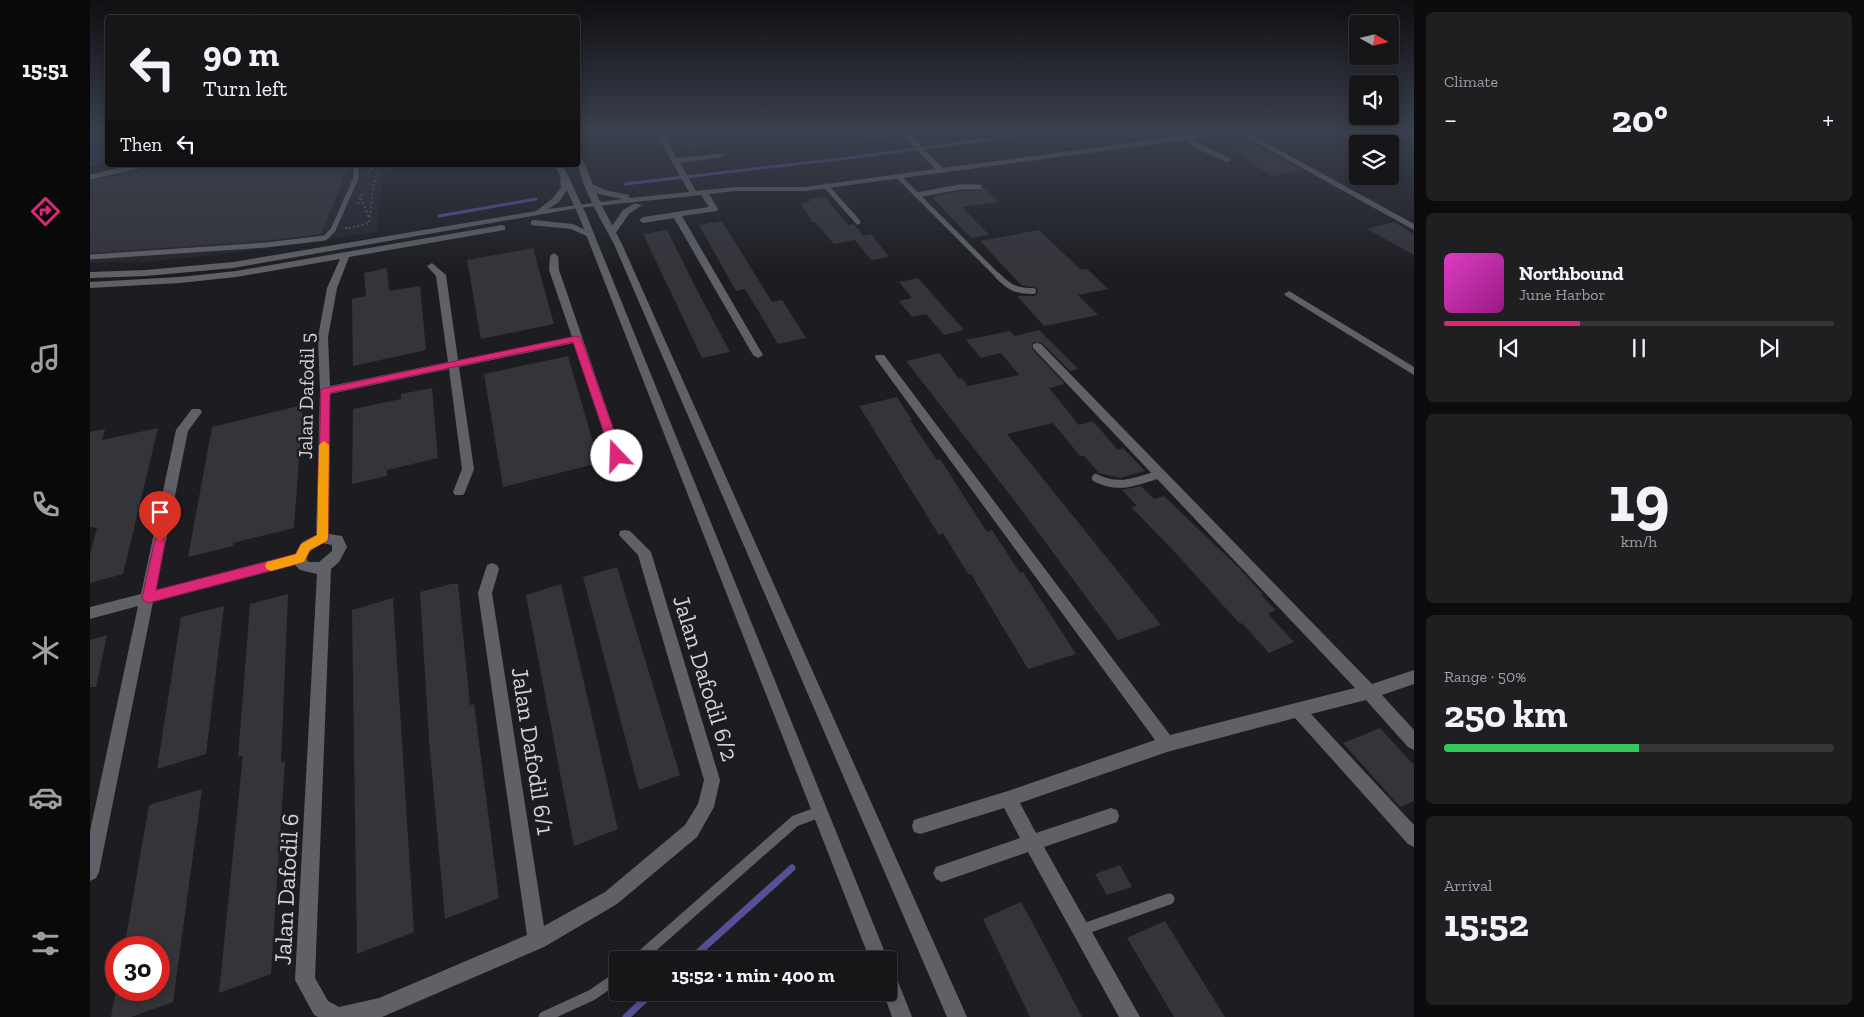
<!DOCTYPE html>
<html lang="en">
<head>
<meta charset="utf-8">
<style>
	:root { --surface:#161619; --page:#1f1f22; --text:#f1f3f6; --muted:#9e9fa2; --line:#353538; --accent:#db2777 }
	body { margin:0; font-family:"Zilla Slab",serif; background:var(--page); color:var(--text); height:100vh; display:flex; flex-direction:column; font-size:19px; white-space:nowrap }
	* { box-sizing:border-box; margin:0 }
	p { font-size:16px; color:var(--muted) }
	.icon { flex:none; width:28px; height:28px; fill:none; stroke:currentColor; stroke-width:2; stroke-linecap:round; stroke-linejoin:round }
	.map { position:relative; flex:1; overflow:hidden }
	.side { display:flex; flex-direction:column; gap:12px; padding:12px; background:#0c0c0e; width:450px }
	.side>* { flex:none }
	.guide { position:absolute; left:15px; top:15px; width:475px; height:152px; border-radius:5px; box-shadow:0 2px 12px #0003,0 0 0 1px var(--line); background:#161619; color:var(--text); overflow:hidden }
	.needle { width:32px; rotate:98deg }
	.fabs { position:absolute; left:1259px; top:15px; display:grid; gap:10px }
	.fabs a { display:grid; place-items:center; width:50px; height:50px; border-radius:5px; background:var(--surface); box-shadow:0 2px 12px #0003,0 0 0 1px var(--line); font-size:25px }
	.speed { position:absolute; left:15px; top:936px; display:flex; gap:10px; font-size:25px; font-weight:700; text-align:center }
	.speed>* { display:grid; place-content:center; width:65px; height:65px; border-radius:50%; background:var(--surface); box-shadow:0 2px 12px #0003,0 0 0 1px var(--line); line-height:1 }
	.speed .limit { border:8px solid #d22; background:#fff; color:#111 }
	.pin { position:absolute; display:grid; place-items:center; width:42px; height:42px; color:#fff; margin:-51px -21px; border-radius:50% 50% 50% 0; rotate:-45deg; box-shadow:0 0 5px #0007 }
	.pin .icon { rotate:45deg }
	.me { position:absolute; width:55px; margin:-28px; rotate:339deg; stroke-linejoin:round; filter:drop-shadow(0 0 4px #0008) }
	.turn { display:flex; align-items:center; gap:18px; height:105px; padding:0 15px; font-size:22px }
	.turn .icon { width:65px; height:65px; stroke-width:2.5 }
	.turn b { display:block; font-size:35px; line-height:42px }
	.then { display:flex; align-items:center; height:48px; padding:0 15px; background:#0003; gap:10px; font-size:19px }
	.big { font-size:38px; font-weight:800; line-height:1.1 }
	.side .widget { flex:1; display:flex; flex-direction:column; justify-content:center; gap:8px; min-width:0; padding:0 18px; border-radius:8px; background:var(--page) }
	.side .dial { align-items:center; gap:0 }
	.dial b { font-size:65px; line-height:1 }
	.song { display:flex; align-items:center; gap:15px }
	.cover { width:60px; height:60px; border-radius:8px; background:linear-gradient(135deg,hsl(310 70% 55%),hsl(310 70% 35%)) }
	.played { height:5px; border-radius:2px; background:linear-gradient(90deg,var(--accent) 35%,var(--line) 35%) }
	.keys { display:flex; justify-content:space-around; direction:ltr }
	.heat { display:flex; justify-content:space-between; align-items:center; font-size:28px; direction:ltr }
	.charge { height:8px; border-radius:4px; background:linear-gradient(90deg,#34c759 50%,var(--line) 0) }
	.trip { position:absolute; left:519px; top:951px; width:288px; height:50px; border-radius:5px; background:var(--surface); box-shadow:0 2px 12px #0003,0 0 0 1px var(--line); font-weight:800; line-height:50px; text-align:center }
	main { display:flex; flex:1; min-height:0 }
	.tabs { display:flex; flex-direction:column; width:90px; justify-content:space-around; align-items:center; background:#09090a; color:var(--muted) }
	.tabs .icon { width:35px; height:35px }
	.tabs .current { color:var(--accent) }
	.tabs b { font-size:22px; color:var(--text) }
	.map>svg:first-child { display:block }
</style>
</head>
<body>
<main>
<nav class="tabs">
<b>15:51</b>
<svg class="icon current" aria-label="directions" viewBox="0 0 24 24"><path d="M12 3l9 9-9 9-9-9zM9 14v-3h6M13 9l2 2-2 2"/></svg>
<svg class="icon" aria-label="music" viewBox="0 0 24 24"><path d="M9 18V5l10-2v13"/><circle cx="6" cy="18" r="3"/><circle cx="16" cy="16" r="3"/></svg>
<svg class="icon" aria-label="phone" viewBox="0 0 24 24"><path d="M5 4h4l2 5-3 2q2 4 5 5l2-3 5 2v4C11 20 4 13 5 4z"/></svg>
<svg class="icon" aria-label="climate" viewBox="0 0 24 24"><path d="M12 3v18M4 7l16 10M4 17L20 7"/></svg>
<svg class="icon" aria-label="car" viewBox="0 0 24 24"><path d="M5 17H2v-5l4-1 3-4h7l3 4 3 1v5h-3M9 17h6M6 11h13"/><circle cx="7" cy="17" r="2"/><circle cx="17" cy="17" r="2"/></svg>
<svg class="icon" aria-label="filters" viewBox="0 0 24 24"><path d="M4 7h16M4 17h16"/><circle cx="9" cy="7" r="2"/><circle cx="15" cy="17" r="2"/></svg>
</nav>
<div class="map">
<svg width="1324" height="1017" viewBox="0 0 1324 1017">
	<rect width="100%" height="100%" fill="#1d1d21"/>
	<path fill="#25252f" d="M36,165H300L294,178L289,203L287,232L142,253L58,262L0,263V176Z"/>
	<path fill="#27234e" d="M0,130H17V163L6,161L0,162Z"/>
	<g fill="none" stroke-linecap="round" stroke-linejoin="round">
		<g stroke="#555097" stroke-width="3">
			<path d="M535,184L766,157L969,130"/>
			<path d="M349,216L446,199"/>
		</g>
		<g stroke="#555097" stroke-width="7">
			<path d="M600,960L702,868"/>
			<path d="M536,1017L563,992"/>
		</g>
	</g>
	<g fill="#343439">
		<path d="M585,130H612L622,145L597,149Z"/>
		<path d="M1165,144L1172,149L1211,170L1182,176L1138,148Z"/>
		<path d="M73,165H259L231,234L176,241L0,253V181L54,169L57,167Z"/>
		<path d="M893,187L909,202L872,207L899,235L881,238L842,197L870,191H889Z"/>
		<path d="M734,196L758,225L764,224L773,236L781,234L799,257L781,260L765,240L744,244L725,222L723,223L710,203L720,202L718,199Z"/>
		<path d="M632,221L682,302L692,300L716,338L688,344L655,289L646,291L609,225Z"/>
		<path d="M1304,222L1324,234V255L1277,229Z"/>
		<path d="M577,230L608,292L640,352L612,358L553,234Z"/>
		<path d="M949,230L991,270L997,269L1018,289L988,295L1008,315L954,326L927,296H945L948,292L947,288L931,285L890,241Z"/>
		<path d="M443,248L464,324L391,339L377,260Z"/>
		<path d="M297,268L299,291L330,286L336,350L263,366L262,299L276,296L274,273Z"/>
		<path d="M828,278L874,330L854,335L836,314L822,317L809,301L822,298L809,282Z"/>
		<path d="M949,330L988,369L980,371L952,343L943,342L942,349L975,384L959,388L989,425L1003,421L1028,450L1033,448L1055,471L1030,478L1009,473L994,456H990L963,423L917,434L1071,625L1028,640L927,504L816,361L850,353L869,379L872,378L878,386L929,375L911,353L891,358L876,340L920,331L924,336Z"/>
		<path d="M478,356L509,463L413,487L394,374Z"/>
		<path d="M342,388L348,458L297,470V476L262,484L263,409L311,399V394Z"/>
		<path d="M807,397L822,420H820L847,460L850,459L897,532L902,530L930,573L933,572L986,654L938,669L881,574H878L853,533L849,535L769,406Z"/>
		<path d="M213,405L204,528L143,543V546L98,557L122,427Z"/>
		<path d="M68,428L33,574L0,583V554L7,528L0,527V432L15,429L12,440Z"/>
		<path d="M1051,486L1064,499L1074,496L1148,567L1173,594L1171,595L1186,610L1178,614L1204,642L1179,653L1152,623L1150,624L1081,548L1041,507L1047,506L1032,490Z"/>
		<path d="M527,567L590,775L549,790L493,577Z"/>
		<path d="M361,584H368L380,705L384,704L409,898L355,919L339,740L330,592Z"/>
		<path d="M471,584L528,829L484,846L436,595Z"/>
		<path d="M198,594L191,763L195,761L181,974L129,993L153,755L148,757L160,604Z"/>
		<path d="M303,598L324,932L267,954L262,610Z"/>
		<path d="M134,606L116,754L67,769L91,617Z"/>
		<path d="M17,635L6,687H0V640Z"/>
		<path d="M1290,728L1324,765V801L1310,807L1253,743Z"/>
		<path d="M112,789L83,1002L41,1017H21L26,990H69V948H34L59,805Z"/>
		<path d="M1030,865L1042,887L1017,895L1005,874Z"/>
		<path d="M931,902L956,948L992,1017H940L893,919Z"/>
		<path d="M1075,921L1103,966L1135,1017H1084L1037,938Z"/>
	</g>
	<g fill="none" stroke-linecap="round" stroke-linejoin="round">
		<g stroke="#555559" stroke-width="2" stroke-dasharray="2 2.5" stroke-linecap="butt">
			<path d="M9,148L18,140"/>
			<path d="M0,163L9,164"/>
			<path d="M274,174H278L283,165"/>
			<path d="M271,198L279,218"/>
			<path d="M268,204L273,191"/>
			<path d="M256,227V229L279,223L284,183L291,165"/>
		</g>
		<g stroke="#606166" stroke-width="5">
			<path d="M0,177L53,165"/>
			<path d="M809,177L909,277"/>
			<path d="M736,186L768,222"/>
			<path d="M827,195L870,187H889"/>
			<path d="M0,257L176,245L235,238L243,230L266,178V165"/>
		</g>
		<path stroke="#606166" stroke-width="6" d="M908,276C920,288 926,291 943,291"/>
		<path stroke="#606166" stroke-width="8" d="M1006,478C1029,490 1047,481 1070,474"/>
		<g stroke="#606166" stroke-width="11">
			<path d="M991,930L1079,899"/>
			<path d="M547,960L705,821L729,812"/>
			<path d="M454,1017L502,995L528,977"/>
		</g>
		<g fill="#606166" fill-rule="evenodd">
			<path d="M564,130H571L587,158L635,153L636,155L632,157L590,163L606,191L646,187H715L845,169L812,135L778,139L774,137L808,130H839L819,134L853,168L1078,138L1067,130H1075L1086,137L1139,130H1159L1157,132L1324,224V230L1149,133L1104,139L1113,145L1140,158L1141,160L1137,162L1107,149L1096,140L715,191H646L619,194L628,209L627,211L592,216L673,355L668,358L663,355L584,218L553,223L549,220L553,217L619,207L611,195L488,208L143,268L56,276L0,278V272L56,270L143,262L446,211L463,198L471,187L470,179L474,177L478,179L479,187L469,202L458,209L533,199L509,194L495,186L494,184L498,182L515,190L539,195V198L599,192Z"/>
			<path d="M545,203L552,205L539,214L525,234H519L518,232L533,210Z"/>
			<path d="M444,220L483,224L503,234L499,237L481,229L441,225V221Z"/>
			<path d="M412,225L415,226V230L259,257L247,288L238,337L240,386L358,362L346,276L337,266L342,263L356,275L368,360L482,337L459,270L460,256L464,253L468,256L469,270L533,456L527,460L521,456L484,343L369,367L384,469L375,492L373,495H365L363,492L372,469L359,369L240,394L239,534L252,536L257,547L249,562L241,569L225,978L238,1001L249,1007L289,998L437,935L388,593L397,565L402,563L407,565L409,569L402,593L454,926L515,892L595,825L608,804L614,780L548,555L529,535L530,531L535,530L540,531L561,552L630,780L624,807L607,837L527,904L454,947L292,1017H228L224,1015L205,980L227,574L210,570L205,565L63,602L9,872L6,878L0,881V831L48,606L0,619V607L51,594L86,430L102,409H110L112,412L98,431L66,590L205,554L212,542L226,535L230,391L228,337L237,288L250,259L146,277L90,283L0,288V282L90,277L146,271ZM232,543L242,545V551L229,562H219L217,560L218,553Z"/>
			<path d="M1199,291L1324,367V375L1196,296L1194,294Z"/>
			<path d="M947,343L951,344L1282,684L1324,670V684L1292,695L1324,730V750L1318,747L1276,700L1221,714L1324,825V847L1318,844L1205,718L1077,752L930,803L946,833L1021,808L1027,810L1029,816L1027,822L954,847L1050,1017H1029L938,852L852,882L846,879L843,873L846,867L930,838L914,808L830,834L824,832L822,826L824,820L830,818L918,791L1065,740L786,359L785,357L786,355H794L1080,735L1265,688L943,348V344Z"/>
		</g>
		<g fill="#606166" fill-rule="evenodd">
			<path d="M488,156L492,158L511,204L532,244L877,1017H857L524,244C513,223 485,177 488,156Z"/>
			<path d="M465,165H473L496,214L798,960V962V960H780L488,214Z"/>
			<path d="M798,971L805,974L822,1017H802L793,992H798Z"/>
		</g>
	</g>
	<linearGradient id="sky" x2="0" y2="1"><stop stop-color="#101012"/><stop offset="0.48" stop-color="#3a404e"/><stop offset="1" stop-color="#3a404e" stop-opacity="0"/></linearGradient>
	<rect width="1324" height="273" fill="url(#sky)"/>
	<path fill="#db2777" stroke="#8e194d" d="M486,336L491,338L533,456L531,458H524L522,456L483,342L240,393L238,538L237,541L220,550L214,562L210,563L58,603L54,601L52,598L65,539H74L75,542L66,590L206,554L211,544L227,535L231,389Z"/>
	<path fill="#f59e0b" d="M234,441L239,445L238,538L237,541L220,550L214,562L181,571L177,569L175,566L177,562L206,554L211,544L227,535L229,445Z"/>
	<g text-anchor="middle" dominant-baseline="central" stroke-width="5" stroke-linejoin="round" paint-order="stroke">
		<g font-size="20" fill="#d3d3d6" stroke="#1d1d21">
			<text transform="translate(216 396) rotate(-89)">Jalan Dafodil 5</text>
		</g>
		<g font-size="24" fill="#d3d3d6" stroke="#1d1d21">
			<text transform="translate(616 678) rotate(73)">Jalan Dafodil 6/2</text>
			<text transform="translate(443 751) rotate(81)">Jalan Dafodil 6/1</text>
			<text transform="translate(196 889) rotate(-87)">Jalan Dafodil 6</text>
		</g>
	</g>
</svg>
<div class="fabs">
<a><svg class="needle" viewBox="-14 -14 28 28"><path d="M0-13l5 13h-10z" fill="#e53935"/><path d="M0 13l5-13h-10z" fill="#9e9fa2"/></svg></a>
<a><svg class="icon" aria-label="sound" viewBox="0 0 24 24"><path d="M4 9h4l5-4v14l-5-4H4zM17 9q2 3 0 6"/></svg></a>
<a><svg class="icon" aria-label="layers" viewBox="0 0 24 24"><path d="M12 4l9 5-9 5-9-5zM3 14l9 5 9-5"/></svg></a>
</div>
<div class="speed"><div class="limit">30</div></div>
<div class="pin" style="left:70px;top:542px;background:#d93025"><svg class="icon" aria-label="arrive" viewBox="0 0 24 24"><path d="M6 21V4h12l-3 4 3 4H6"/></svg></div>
<svg class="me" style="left:527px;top:456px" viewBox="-20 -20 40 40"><circle r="19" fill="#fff"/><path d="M0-13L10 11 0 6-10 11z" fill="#db2777"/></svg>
<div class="trip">15:52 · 1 min · 400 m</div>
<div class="guide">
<div class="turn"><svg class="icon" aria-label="left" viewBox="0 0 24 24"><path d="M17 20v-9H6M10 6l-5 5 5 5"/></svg><div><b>90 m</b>Turn left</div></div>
<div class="then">Then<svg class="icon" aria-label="left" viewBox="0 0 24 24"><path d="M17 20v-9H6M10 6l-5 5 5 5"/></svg></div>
</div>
</div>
<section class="side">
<div class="widget"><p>Climate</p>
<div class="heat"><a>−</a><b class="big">20°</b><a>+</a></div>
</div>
<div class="widget">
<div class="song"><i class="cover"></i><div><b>Northbound</b><p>June Harbor</p></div></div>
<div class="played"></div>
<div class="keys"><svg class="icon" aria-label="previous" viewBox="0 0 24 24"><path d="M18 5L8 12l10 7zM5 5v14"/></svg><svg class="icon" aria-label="pause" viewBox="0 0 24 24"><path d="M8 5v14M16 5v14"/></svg><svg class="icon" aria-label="next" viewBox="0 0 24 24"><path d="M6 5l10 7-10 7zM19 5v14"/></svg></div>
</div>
<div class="widget dial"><b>19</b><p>km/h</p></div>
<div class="widget"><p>Range · 50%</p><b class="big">250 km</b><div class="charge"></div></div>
<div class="widget"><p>Arrival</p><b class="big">15:52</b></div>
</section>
</main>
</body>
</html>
